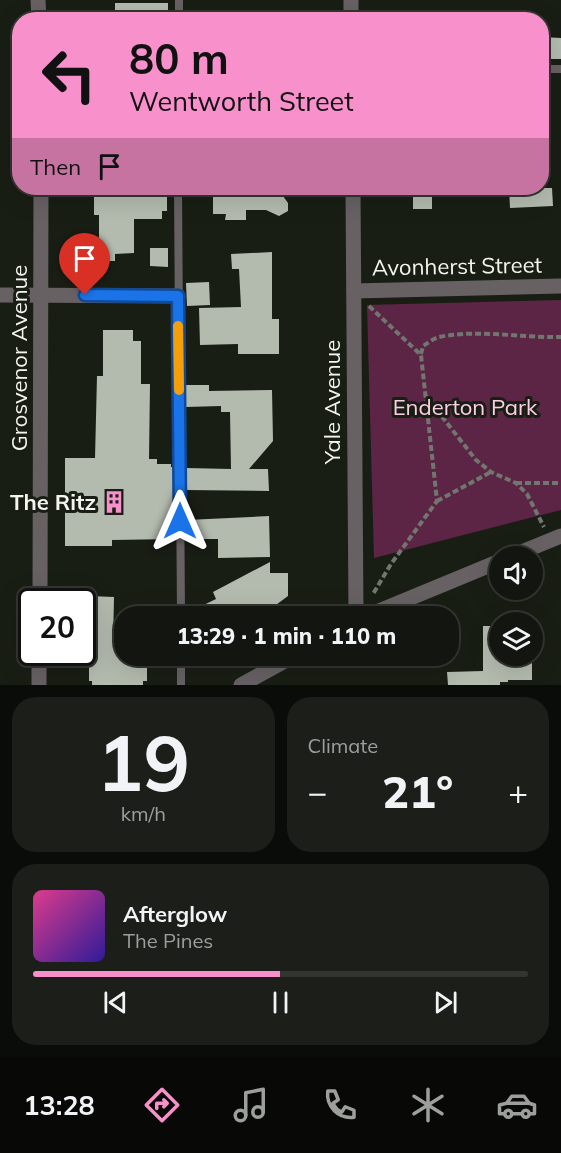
<!DOCTYPE html>
<html lang="en">
<head>
<meta charset="utf-8">
<style>
	:root { --surface:#131610; --page:#1c1f19; --text:#f1f3f6; --muted:#9d9f9f; --line:#323530; --accent:#f890cb }
	body { margin:0; font-family:Mulish,sans-serif; background:var(--page); color:var(--text); height:100vh; display:flex; flex-direction:column; font-size:22px; white-space:nowrap }
	* { box-sizing:border-box; margin:0 }
	p { font-size:20px; color:var(--muted) }
	.icon { flex:none; width:33px; height:33px; fill:none; stroke:currentColor; stroke-width:2; stroke-linecap:round; stroke-linejoin:round }
	.map { position:relative; height:685px; overflow:hidden }
	.panel { display:flex; flex-direction:column; gap:12px; padding:12px; background:#0a0c09; flex:1 }
	.panel>* { flex:none }
	.top-card { position:absolute; left:12px; top:12px; width:537px; height:183px; border-radius:24px; box-shadow:0 6px 24px #0002,0 0 0 2px var(--line); background:#f890cb; color:#111; overflow:hidden }
	.controls { position:absolute; left:489px; top:546px; display:grid; gap:12px }
	.controls a { display:grid; place-items:center; width:54px; height:54px; border-radius:50%; background:var(--surface); box-shadow:0 6px 24px #0002,0 0 0 2px var(--line); font-size:30px }
	.speed { position:absolute; left:18px; top:588px; display:flex; gap:12px; font-size:30px; font-weight:700; text-align:center }
	.speed>* { display:grid; place-content:center; width:78px; height:78px; border-radius:50%; background:var(--surface); box-shadow:0 6px 24px #0002,0 0 0 2px var(--line); line-height:1 }
	.speed .limit { border:3px solid #111; border-radius:9px; background:#fff; color:#111 }
	.pin { position:absolute; display:grid; place-items:center; width:51px; height:51px; color:#fff; margin:-62px -26px; border-radius:50% 50% 50% 0; rotate:-45deg; box-shadow:0 0 6px #0007 }
	.pin .icon { rotate:45deg }
	.me { position:absolute; width:66px; margin:-33px; rotate:0deg; stroke-linejoin:round; filter:drop-shadow(0 0 4px #0008) }
	.turn { display:flex; align-items:center; gap:21px; height:126px; padding:0 18px; font-size:27px }
	.turn .icon { width:78px; height:78px; stroke-width:2.5 }
	.turn b { display:block; font-size:42px; line-height:51px }
	.then { display:flex; align-items:center; height:57px; padding:0 18px; background:#0003; gap:12px; font-size:22px }
	.big { font-size:45px; font-weight:800; line-height:1.1 }
	.panel .card { flex:1; display:flex; flex-direction:column; justify-content:center; gap:9px; min-width:0; padding:0 21px; border-radius:24px; background:var(--page) }
	.panel .dial { align-items:center; gap:0 }
	.dial b { font-size:78px; line-height:1 }
	.song { display:flex; align-items:center; gap:18px }
	.cover { width:72px; height:72px; border-radius:9px; background:linear-gradient(135deg,hsl(330 70% 55%),hsl(250 70% 35%)) }
	.played { height:6px; border-radius:3px; background:linear-gradient(90deg,var(--accent) 50%,var(--line) 50%) }
	.keys { display:flex; justify-content:space-around; direction:ltr }
	.heat { display:flex; justify-content:space-between; align-items:center; font-size:33px; direction:ltr }
	.panel .tiles { flex:1; display:grid; gap:12px; grid-template-columns:1fr 1fr }
	.card:last-child { grid-column:span 2 }
	.trip { position:absolute; left:114px; top:606px; width:345px; height:60px; border-radius:24px; background:var(--surface); box-shadow:0 6px 24px #0002,0 0 0 2px var(--line); font-weight:800; line-height:60px; text-align:center }
	.tabs { display:flex; height:96px; justify-content:space-around; align-items:center; background:#080906; color:var(--muted) }
	.tabs .icon { width:42px; height:42px }
	.tabs .current { color:var(--accent) }
	.tabs b { font-size:27px; color:var(--text) }
	.map>svg:first-child { display:block }
</style>
</head>
<body>
<div class="map">
<svg width="561" height="685" viewBox="0 0 561 685">
	<rect width="100%" height="100%" fill="#191e15"/>
	<path fill="#5c2546" d="M561,300V510L374,558L367,305Z"/>
	<g fill="#b3baae">
		<rect x="115" y="3" width="53" height="17"/>
		<path d="M542,37L561,38V59H542Z"/>
		<path d="M94,188H167V211H162V219H134V253L115,254V261H99V215H94Z"/>
		<path d="M213,188H283V196L288,203V211L279,216L266,210H246V220H225L226,214H213Z"/>
		<rect x="413" y="188" width="19" height="21"/>
		<path d="M509,188H552L553,206L510,208Z"/>
		<path d="M150,248H168V267L150,266Z"/>
		<path d="M272,252V319H279V354H238V344L200,345L199,308L241,307L239,269H232L231,254Z"/>
		<path d="M209,282L210,305L187,306L186,283Z"/>
		<path d="M103,330H133V341H141V384H150L149,459H157V464H171V467H174L172,521H174V539L112,540V546H65V458H95L97,376H103Z"/>
		<path d="M186,385H209V391L272,390L273,441L249,469H268L269,491L186,490V468L231,469L230,412H221V406L186,407Z"/>
		<path d="M269,516L270,557L218,558V539H187V520Z"/>
		<path d="M270,562V573H288V596L261,616H187V613L216,599L213,592Z"/>
		<path d="M89,596L114,597L113,644H124V656H147V681H143V685H92V681H89V666H86Z"/>
		<path d="M483,626H500V656H532V680H508V682H500V685H448L447,672L483,671Z"/>
	</g>
	<g fill="none" stroke-linecap="round" stroke-linejoin="round">
		<g stroke="#71766e" stroke-width="4" stroke-dasharray="6 3" stroke-linecap="butt">
			<path d="M369,306L421,355L437,501L391,564L373,594"/>
			<path d="M421,354L423,346C428,343 434,338 439,337C478,329 521,338 561,337"/>
			<path d="M425,395L476,460L491,472L516,483L527,494L544,527"/>
			<path d="M516,483H561"/>
			<path d="M437,501L491,472"/>
		</g>
		<g stroke="#676164" stroke-width="8">
			<path d="M179,20V0"/>
			<path d="M542,69H561"/>
			<path d="M178,188L181,616"/>
			<path d="M181,656V685"/>
		</g>
		<g stroke="#676164" stroke-width="15">
			<path d="M351,0V20"/>
			<path d="M353,188L356,616"/>
			<path d="M354,291L561,286"/>
			<path d="M0,295L178,296"/>
			<path d="M512,556L561,536"/>
			<path d="M367,616L500,561"/>
			<path d="M241,685L294,656"/>
		</g>
		<g stroke="#676164" stroke-width="15">
			<path d="M38,0L39,20"/>
			<path d="M40,602L41,188"/>
			<path d="M39,685V652"/>
		</g>
	</g>
	<g fill="none" stroke-linecap="round" stroke-linejoin="round">
		<g stroke="#114b97" stroke-width="15">
			<path id="route" d="M85,295L178,296L180,521"/>
		</g>
		<use href="#route" stroke="#1a73e8" stroke-width="10"/>
		<path stroke="#f59e0b" stroke-width="10" d="M178,326L179,390"/>
	</g>
	<defs>
		<g id="building-bare" transform="scale(1.8)"><path d="M-4-6H4V6H1V3H-1V6H-4ZM-2.5-4.3h1.7v1.8h-1.7ZM.8-4.3h1.7v1.8H.8ZM-2.5-1h1.7V.8h-1.7ZM.8-1h1.7V.8H.8Z" fill="#f890cb" stroke="#191e15" stroke-width="2.5" paint-order="stroke"/></g>
	</defs>
	<g fill-rule="evenodd">
		<use href="#building-bare" x="114" y="502"/>
	</g>
	<g text-anchor="middle" dominant-baseline="central" stroke-width="6" stroke-linejoin="round" paint-order="stroke">
		<g font-size="22" fill="#f3f6f0" stroke="#191e15">
			<text transform="translate(457 266) rotate(-1)">Avonherst Street</text>
			<text transform="translate(19 358) rotate(-90)">Grosvenor Avenue</text>
			<text transform="translate(332 402) rotate(-90)">Yale Avenue</text>
		</g>
		<g font-size="22" fill="#fdcde5" stroke="#191e15">
			<text x="465" y="407">Enderton Park</text>
		</g>
		<g font-size="22" font-weight="bold" fill="#f3f6f0" stroke="#191e15" text-anchor="end">
			<text x="96" y="502">The Ritz</text>
		</g>
	</g>
</svg>
<div class="controls">
<a><svg class="icon" aria-label="sound" viewBox="0 0 24 24"><path d="M4 9h4l5-4v14l-5-4H4zM17 9q2 3 0 6"/></svg></a>
<a><svg class="icon" aria-label="layers" viewBox="0 0 24 24"><path d="M12 4l9 5-9 5-9-5zM3 14l9 5 9-5"/></svg></a>
</div>
<div class="speed"><div class="limit">20</div></div>
<div class="pin" style="left:85px;top:295px;background:#d93025"><svg class="icon" aria-label="arrive" viewBox="0 0 24 24"><path d="M6 21V4h12l-3 4 3 4H6"/></svg></div>
<svg class="me" style="left:180px;top:521px" viewBox="-20 -20 40 40"><path d="M0-17L14 15 0 8-14 15z" fill="#1a73e8" stroke="#fff" stroke-width="4"/></svg>
<div class="trip">13:29 · 1 min · 110 m</div>
<div class="top-card">
<div class="turn"><svg class="icon" aria-label="left" viewBox="0 0 24 24"><path d="M17 20v-9H6M10 6l-5 5 5 5"/></svg><div><b>80 m</b>Wentworth Street</div></div>
<div class="then">Then<svg class="icon" aria-label="arrive" viewBox="0 0 24 24"><path d="M6 21V4h12l-3 4 3 4H6"/></svg></div>
</div>
</div>
<section class="panel">
<div class="tiles">
<div class="card dial"><b>19</b><p>km/h</p></div>
<div class="card"><p>Climate</p>
<div class="heat"><a>−</a><b class="big">21°</b><a>+</a></div>
</div>
<div class="card">
<div class="song"><i class="cover"></i><div><b>Afterglow</b><p>The Pines</p></div></div>
<div class="played"></div>
<div class="keys"><svg class="icon" aria-label="previous" viewBox="0 0 24 24"><path d="M18 5L8 12l10 7zM5 5v14"/></svg><svg class="icon" aria-label="pause" viewBox="0 0 24 24"><path d="M8 5v14M16 5v14"/></svg><svg class="icon" aria-label="next" viewBox="0 0 24 24"><path d="M6 5l10 7-10 7zM19 5v14"/></svg></div>
</div>
</div>
</section>
<nav class="tabs">
<b>13:28</b>
<svg class="icon current" aria-label="directions" viewBox="0 0 24 24"><path d="M12 3l9 9-9 9-9-9zM9 14v-3h6M13 9l2 2-2 2"/></svg>
<svg class="icon" aria-label="music" viewBox="0 0 24 24"><path d="M9 18V5l10-2v13"/><circle cx="6" cy="18" r="3"/><circle cx="16" cy="16" r="3"/></svg>
<svg class="icon" aria-label="phone" viewBox="0 0 24 24"><path d="M5 4h4l2 5-3 2q2 4 5 5l2-3 5 2v4C11 20 4 13 5 4z"/></svg>
<svg class="icon" aria-label="climate" viewBox="0 0 24 24"><path d="M12 3v18M4 7l16 10M4 17L20 7"/></svg>
<svg class="icon" aria-label="car" viewBox="0 0 24 24"><path d="M5 17H2v-5l4-1 3-4h7l3 4 3 1v5h-3M9 17h6M6 11h13"/><circle cx="7" cy="17" r="2"/><circle cx="17" cy="17" r="2"/></svg>
</nav>
</body>
</html>
